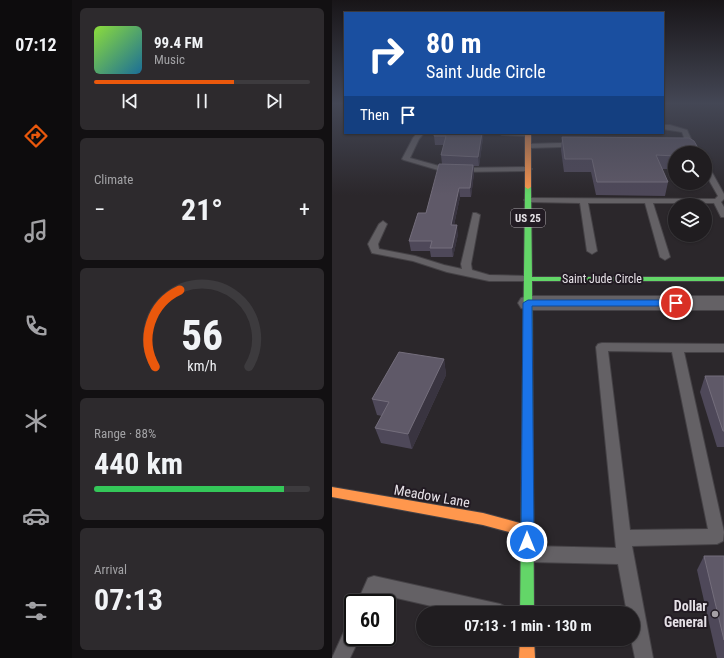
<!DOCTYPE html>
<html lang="en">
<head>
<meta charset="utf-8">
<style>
	:root { --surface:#201d20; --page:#2d2a2d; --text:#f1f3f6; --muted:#a2a2a5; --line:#3d3b3e; --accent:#ea580c }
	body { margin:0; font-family:"Roboto Condensed",sans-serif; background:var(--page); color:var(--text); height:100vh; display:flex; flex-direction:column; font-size:15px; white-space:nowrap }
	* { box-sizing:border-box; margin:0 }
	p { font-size:13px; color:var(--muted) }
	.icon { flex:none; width:22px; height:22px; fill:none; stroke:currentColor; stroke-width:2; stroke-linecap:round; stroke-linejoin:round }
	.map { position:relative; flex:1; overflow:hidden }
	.drawer { display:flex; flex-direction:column; gap:8px; padding:8px; background:#121012; width:260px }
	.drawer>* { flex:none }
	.hud { position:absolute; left:12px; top:12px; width:320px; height:122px; border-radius:0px; box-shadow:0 1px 3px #0004,0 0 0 1px var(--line); background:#1a4fa0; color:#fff; overflow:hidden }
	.tools { position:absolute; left:336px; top:146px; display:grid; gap:8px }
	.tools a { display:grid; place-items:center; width:44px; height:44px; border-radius:50%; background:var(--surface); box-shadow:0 1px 3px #0004,0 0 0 1px var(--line); font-size:20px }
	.speed { position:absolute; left:12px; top:594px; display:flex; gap:8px; font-size:20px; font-weight:700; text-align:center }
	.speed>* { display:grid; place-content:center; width:52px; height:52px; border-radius:50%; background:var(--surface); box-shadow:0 1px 3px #0004,0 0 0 1px var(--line); line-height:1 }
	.speed .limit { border:2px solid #111; border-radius:6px; background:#fff; color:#111 }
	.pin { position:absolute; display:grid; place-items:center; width:34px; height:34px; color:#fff; margin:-17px; border:2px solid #fff; border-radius:50%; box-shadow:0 1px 4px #0007 }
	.me { position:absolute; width:44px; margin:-22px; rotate:0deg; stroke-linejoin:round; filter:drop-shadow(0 0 3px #0008) }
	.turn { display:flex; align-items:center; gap:14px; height:84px; padding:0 16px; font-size:18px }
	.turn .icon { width:52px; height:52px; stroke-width:2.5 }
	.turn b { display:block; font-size:28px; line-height:34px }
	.then { display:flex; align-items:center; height:38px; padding:0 16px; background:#0003; gap:8px; font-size:15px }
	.big { font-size:30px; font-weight:700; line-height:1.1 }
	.drawer .card { flex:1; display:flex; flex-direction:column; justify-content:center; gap:6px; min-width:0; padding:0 14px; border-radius:6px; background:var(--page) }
	.drawer .dial { align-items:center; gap:0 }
	.dial svg { height:104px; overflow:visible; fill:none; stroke:var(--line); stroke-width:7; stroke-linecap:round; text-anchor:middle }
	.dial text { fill:var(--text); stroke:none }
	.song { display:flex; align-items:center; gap:12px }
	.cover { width:48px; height:48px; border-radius:6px; background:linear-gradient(135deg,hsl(90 70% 55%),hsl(200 70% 35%)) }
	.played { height:4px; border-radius:2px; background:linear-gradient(90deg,var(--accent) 65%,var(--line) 65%) }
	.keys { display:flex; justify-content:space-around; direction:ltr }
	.heat { display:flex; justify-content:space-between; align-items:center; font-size:22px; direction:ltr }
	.charge { height:6px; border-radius:3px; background:linear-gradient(90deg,#34c759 88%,var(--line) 0) }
	.trip { position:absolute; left:84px; top:606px; width:224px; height:40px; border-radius:20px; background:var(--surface); box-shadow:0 1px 3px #0004,0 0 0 1px var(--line); font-weight:700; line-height:40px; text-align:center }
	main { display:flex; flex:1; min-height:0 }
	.dock { display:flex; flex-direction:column; width:72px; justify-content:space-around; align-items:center; background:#0d0c0d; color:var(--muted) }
	.dock .icon { width:28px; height:28px }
	.dock .selected { color:var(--accent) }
	.dock b { font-size:18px; color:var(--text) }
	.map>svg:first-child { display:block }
</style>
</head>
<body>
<main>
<nav class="dock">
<b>07:12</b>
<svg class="icon selected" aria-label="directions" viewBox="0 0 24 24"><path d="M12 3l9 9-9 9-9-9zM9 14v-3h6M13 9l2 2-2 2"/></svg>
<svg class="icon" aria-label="music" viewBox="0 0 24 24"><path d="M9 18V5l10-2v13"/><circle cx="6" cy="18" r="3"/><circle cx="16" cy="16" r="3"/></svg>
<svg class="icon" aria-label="phone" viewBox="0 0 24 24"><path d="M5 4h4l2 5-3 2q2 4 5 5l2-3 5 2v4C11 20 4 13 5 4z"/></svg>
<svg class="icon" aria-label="climate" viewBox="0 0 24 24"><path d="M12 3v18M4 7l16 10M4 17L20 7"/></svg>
<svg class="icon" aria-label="car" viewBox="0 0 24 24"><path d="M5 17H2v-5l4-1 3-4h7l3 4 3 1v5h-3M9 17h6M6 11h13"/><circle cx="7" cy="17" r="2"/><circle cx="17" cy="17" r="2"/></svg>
<svg class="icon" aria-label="filters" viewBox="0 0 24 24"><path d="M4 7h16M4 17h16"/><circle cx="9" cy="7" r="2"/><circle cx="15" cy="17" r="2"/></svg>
</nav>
<section class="drawer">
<div class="card">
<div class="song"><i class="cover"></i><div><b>99.4 FM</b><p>Music</p></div></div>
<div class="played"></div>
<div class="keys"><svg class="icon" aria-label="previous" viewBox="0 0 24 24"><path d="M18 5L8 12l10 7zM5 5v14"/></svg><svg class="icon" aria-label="pause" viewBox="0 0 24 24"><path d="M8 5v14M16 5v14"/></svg><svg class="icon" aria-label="next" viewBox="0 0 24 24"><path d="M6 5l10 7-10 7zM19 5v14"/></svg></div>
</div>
<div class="card"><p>Climate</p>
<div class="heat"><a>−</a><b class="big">21°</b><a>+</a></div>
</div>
<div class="card dial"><svg viewBox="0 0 100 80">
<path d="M14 69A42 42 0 1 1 86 69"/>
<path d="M14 69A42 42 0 0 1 33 10" stroke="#ea580c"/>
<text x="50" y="56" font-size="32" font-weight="700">56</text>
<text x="50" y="72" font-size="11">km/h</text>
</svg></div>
<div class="card"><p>Range · 88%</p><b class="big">440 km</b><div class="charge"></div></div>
<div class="card"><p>Arrival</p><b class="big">07:13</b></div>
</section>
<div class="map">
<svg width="392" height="658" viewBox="0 0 392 658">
	<rect width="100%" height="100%" fill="#2b272b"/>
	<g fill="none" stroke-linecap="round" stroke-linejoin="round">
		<g stroke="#454246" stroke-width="2">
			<g id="lane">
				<path d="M331,125H338L355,130L360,141L352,145L345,144V142L353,140L350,132L331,129Z"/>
				<path d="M85,133H92L87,139L78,158L107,166L122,168L196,167L200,169L196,171L122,172L106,170L72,160L70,159L81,138Z"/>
				<path d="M167,133H199V134L196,136L170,135Z"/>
				<path d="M244,140L247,142L246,143L229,147L196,148L193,146L196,144L229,143Z"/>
				<path d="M373,165L377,167L392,194V199L389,202L392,207V217H389L382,203H321L338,257L333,260L328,257L313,203H256L265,251L260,254L255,251L248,203L196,202L192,200L196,198L383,199L386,196L373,173Z"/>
				<path d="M141,213H144L148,215L139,264L140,270L157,275L195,276L200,279L198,281H157L115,272L81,261L40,253L36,244L47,224L51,221L55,224L46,244L47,249L83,256L112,265L130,269L129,264Z"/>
				<path d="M270,343L392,344V352H352L392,532L391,541L385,544L300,546L321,658H303L299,639H301V613H295L286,564L198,562L192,560L190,554L192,548L198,546L284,548L264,347L266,344ZM276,351L340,352L376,529L298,530Z"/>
				<path d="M42,576L168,604L174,607L177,613H130L47,594L43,603H25L36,578Z"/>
				<path d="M21,622V637H28L18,658H0L15,625Z"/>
			</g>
		</g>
		<g stroke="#454246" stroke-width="2">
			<path id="street" d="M196,296H392V310H196L189,308L186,303L189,298Z"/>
		</g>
		<g stroke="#454246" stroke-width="2">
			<path id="fast" d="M196,185L199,187L200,277H392V281H200L202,613H188L193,187Z"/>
		</g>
		<g stroke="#454246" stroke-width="2">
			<g id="slow">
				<path d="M193,133H199V187L196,189L193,187Z"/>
				<path d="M0,487L151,513L195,525L200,527L201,531L200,535L195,537L151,525L0,497Z"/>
				<path d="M188,639H202L203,658H187Z"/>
			</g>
		</g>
		<use href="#lane" fill="#646165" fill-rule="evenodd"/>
		<use href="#street" fill="#646165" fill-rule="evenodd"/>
		<use href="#fast" fill="#63d668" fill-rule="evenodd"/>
		<use href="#slow" fill="#ff974d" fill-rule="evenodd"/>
	</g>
	<g fill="#4e4859">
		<path d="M103,133L151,138L147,166H142V173L139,197H128L122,225L126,234L121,257H99L98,251H79L77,241L94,213L110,164L109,155L112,145H103L102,136Z"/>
		<path d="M230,137L343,153V169H330L336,182L333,196L264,195L259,172H232L229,150Z"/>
		<path d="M112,359L114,375L80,449L49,443L43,428L50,416L45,415L40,399Z"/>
		<path d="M373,376H392V447H385L368,392Z"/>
		<path d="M372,556H392V658H385L365,570Z"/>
	</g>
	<g fill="#393440">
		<path d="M150,133H152L151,138L147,166L146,157Z"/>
		<path d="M141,165L142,173L139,197L138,188Z"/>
		<path d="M127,188L128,197L120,234L119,225Z"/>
		<path d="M125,225L126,234L121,257L120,248Z"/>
		<path d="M112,359L114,375L80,449L76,434Z"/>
	</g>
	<g fill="#5f5968" stroke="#746e7c">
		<path d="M103,133H150L146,157L109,155L114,136H102Z"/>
		<path d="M230,137L357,138L362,141L369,153H343V156L324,155L336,182H265L260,159H233Z"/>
		<path d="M107,164L141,165L138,188H127L119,225H125L120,248H98L100,241H77L86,213H94Z"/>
		<path d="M67,352L112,359L76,434L43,428L57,402L40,399Z"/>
		<path d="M373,376H392V431H391Z"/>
		<path d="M372,556H392V640Z"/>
	</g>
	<linearGradient id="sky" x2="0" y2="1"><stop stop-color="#181518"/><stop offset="0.53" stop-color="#444755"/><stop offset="1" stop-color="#444755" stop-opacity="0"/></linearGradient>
	<rect width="392" height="195" fill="url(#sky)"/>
	<path fill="#1a73e8" stroke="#114b97" d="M196,300H344L348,303L344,306H200L202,542L200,547L195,549L191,547L189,542L191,303Z"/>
	<circle fill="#a5a0a5" stroke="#221b23" stroke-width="1.5" cx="383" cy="614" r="4"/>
	<g text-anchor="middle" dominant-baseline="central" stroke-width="4" stroke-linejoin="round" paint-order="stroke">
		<rect fill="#221b23" stroke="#aba6ac" stroke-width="1" x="179" y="209" width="34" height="18" rx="3"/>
		<g font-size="11" font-weight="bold" fill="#e6e1e7">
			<text x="196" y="218">US 25</text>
		</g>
		<g font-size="12" fill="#e6e1e7" stroke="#221b23">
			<text x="270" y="279">Saint Jude Circle</text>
		</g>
		<g font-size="14" fill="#e6e1e7" stroke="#221b23">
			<text transform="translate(100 496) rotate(10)">Meadow Lane</text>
		</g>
		<g font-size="14" font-weight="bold" fill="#e6e1e7" stroke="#221b23" text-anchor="end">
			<text x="375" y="606">Dollar<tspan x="375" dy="16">General</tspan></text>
		</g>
	</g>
</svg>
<div class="tools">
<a><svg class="icon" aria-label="search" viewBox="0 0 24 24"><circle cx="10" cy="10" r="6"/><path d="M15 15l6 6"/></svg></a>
<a><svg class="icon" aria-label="layers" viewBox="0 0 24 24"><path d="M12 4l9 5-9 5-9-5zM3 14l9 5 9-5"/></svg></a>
</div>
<div class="speed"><div class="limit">60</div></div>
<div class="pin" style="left:344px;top:303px;background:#d93025"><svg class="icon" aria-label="arrive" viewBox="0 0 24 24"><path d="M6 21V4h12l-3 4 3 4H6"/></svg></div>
<svg class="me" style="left:195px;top:542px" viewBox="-20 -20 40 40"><circle r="17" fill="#1a73e8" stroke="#fff" stroke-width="3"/><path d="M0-11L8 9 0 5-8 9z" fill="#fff"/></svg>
<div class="trip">07:13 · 1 min · 130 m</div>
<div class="hud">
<div class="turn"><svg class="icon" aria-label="right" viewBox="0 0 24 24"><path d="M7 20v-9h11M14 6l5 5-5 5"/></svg><div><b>80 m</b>Saint Jude Circle</div></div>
<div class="then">Then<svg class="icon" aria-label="arrive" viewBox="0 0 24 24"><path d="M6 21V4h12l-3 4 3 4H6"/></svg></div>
</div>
</div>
</main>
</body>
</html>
